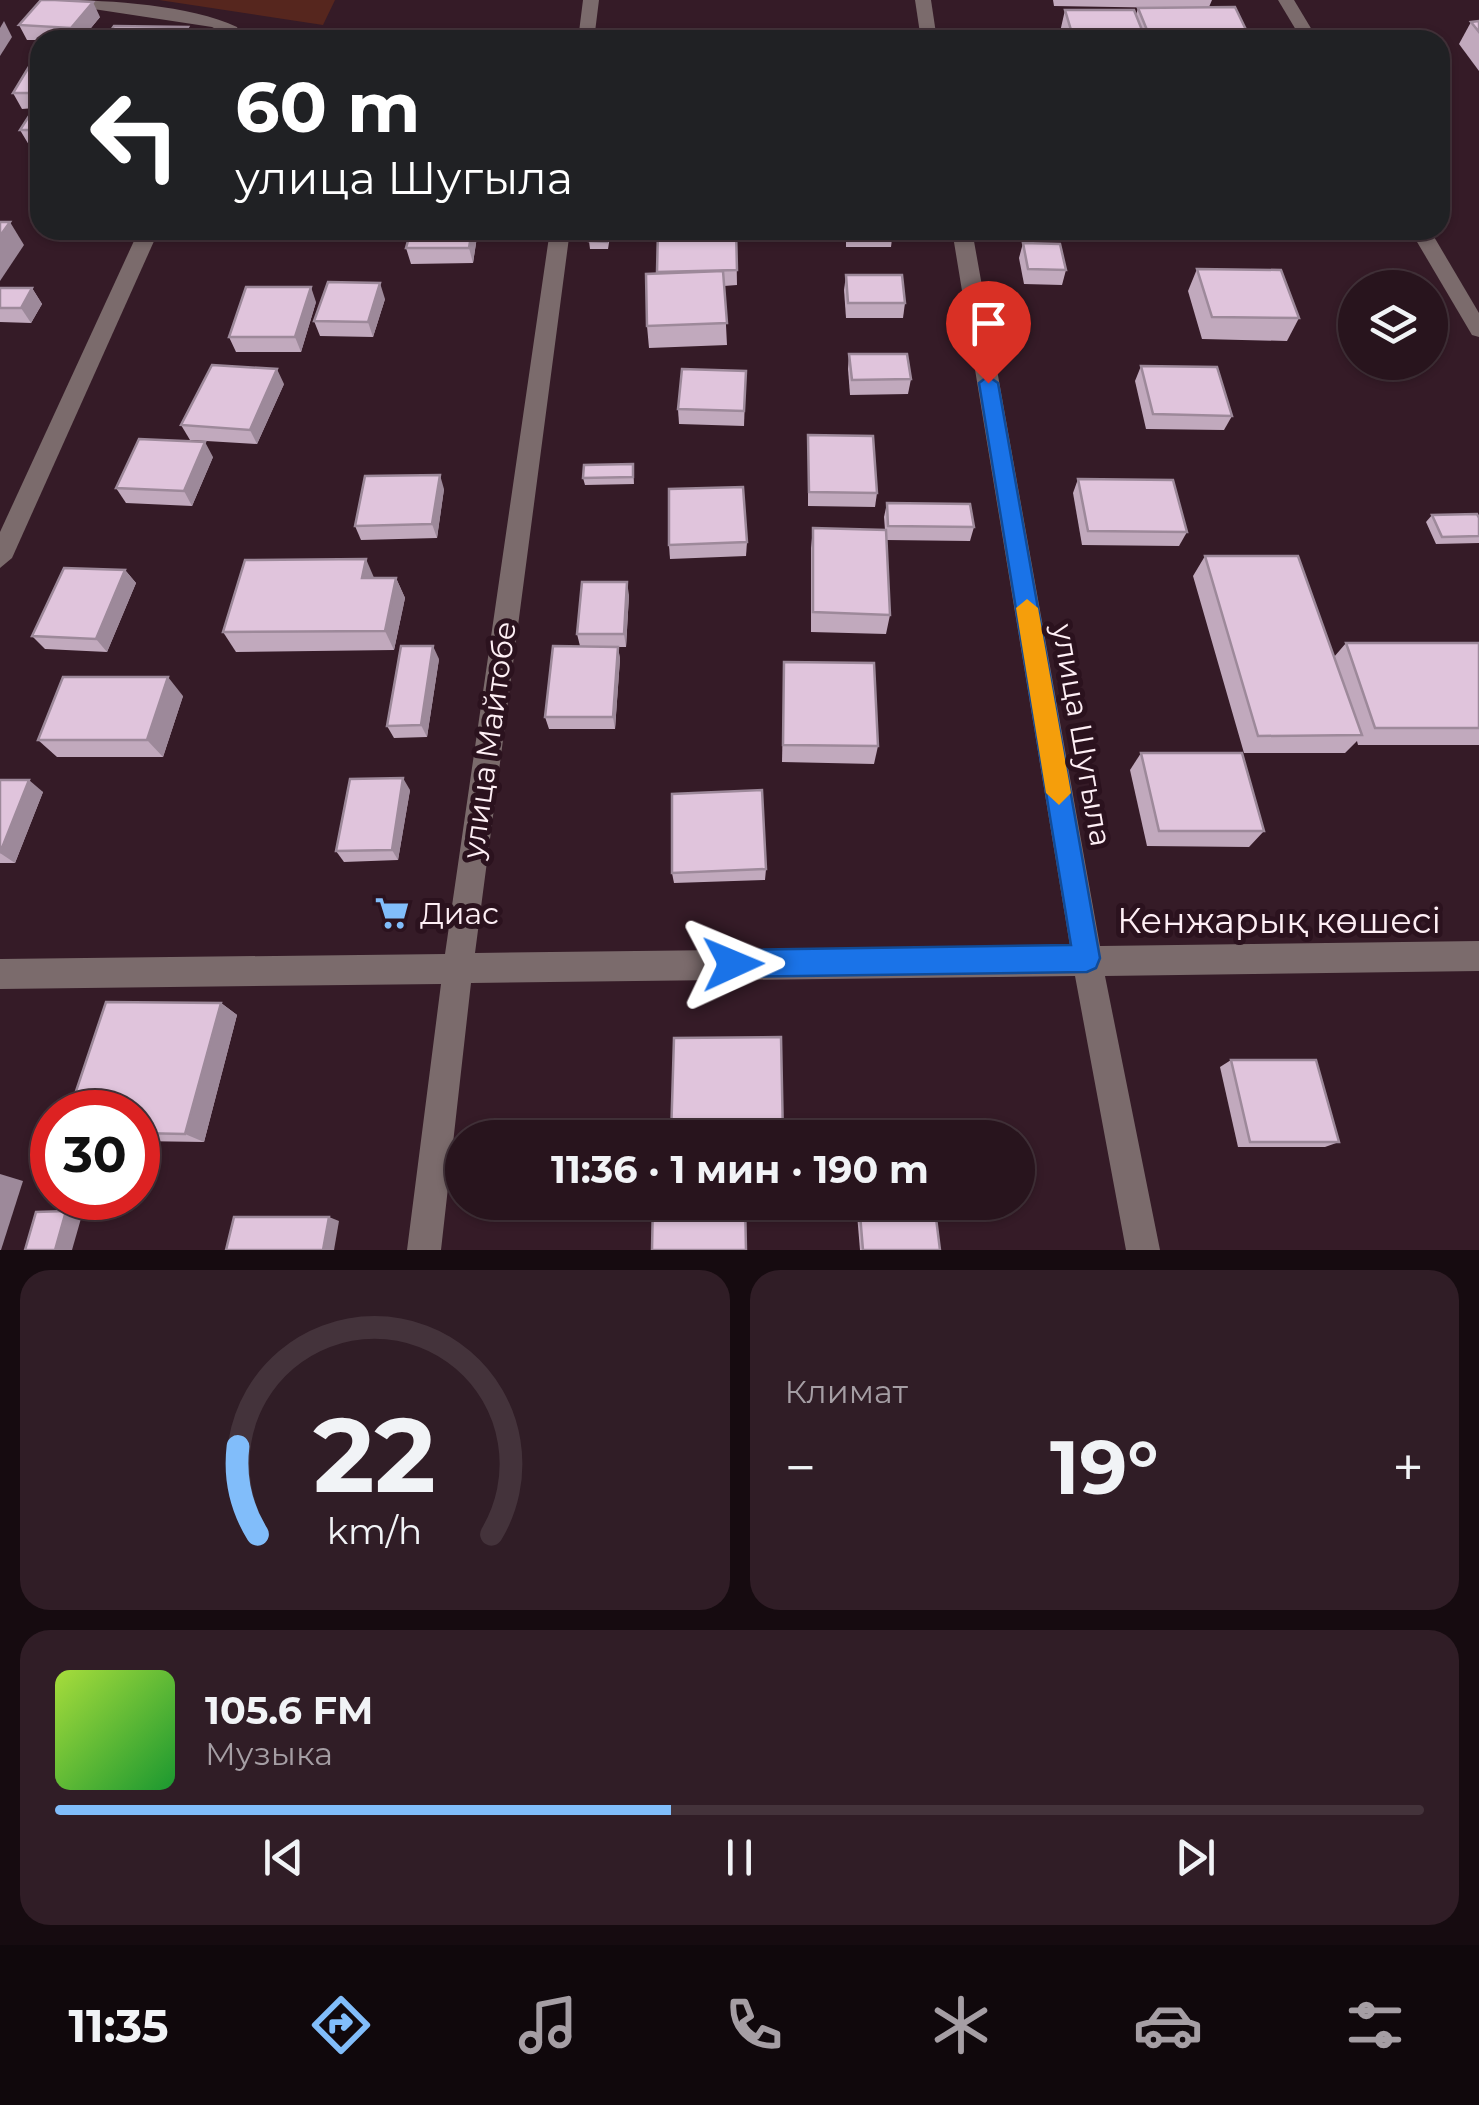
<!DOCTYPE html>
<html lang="ru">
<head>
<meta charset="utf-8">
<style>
	:root { --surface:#28141d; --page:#301d26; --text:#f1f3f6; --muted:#a59ea4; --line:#44333b; --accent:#81bdfa }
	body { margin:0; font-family:Montserrat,sans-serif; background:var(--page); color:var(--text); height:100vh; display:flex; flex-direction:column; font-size:38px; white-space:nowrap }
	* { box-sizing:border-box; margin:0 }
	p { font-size:32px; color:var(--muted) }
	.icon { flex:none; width:55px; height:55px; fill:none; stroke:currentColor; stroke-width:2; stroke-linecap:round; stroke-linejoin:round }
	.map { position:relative; height:1250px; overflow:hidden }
	.side { display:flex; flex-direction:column; gap:20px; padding:20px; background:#160b10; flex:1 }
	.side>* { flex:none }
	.guide { position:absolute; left:30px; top:30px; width:1420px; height:210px; border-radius:30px; box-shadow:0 2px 8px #0004,0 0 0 2px var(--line); background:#202124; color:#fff; overflow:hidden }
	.fabs { position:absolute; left:1338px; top:270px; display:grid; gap:20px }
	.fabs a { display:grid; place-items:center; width:110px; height:110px; border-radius:50%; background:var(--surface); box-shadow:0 2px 8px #0004,0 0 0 2px var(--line); font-size:50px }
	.speed { position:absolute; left:30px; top:1090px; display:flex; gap:20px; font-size:50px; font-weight:700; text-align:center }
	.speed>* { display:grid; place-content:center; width:130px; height:130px; border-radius:50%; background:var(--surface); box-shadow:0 2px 8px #0004,0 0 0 2px var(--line); line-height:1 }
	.speed .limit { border:15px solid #d22; background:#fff; color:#111 }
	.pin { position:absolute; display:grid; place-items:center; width:85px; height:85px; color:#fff; margin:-102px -42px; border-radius:50% 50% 50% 0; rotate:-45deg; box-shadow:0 0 10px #0007 }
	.pin .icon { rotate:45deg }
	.me { position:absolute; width:110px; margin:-55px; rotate:89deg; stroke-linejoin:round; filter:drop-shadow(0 0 8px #0008) }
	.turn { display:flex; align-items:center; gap:35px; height:210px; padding:0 40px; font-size:45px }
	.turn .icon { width:130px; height:130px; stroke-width:2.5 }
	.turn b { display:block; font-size:70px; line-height:85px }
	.big { font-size:75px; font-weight:700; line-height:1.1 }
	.side .card { flex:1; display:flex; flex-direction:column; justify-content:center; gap:15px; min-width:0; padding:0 35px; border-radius:30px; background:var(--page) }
	.side .dial { align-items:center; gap:0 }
	.dial svg { height:260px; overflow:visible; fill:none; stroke:var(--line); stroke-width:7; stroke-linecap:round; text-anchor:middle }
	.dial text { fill:var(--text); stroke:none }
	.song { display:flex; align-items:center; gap:30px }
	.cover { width:120px; height:120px; border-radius:15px; background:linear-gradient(135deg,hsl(80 70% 55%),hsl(130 70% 35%)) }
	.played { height:10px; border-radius:5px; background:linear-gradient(90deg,var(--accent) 45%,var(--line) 45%) }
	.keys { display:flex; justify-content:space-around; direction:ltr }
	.heat { display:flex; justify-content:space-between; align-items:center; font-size:55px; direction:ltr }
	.side .tiles { flex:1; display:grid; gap:20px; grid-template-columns:1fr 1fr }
	.card:last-child { grid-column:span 2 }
	.trip { position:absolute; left:445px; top:1120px; width:590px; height:100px; border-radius:50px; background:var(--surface); box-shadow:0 2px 8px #0004,0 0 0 2px var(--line); font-weight:700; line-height:100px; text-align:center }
	.dock { display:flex; height:160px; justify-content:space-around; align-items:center; background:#10080c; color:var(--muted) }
	.dock .icon { width:70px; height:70px }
	.dock .current { color:var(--accent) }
	.dock b { font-size:45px; color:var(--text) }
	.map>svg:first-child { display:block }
</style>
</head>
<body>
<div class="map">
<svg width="1479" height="1250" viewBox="0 0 1479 1250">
	<rect width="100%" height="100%" fill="#351b27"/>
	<path fill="#56261e" d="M159,0H335L323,25Z"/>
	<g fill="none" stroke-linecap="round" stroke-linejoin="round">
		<g fill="#7b6b6c" fill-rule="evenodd">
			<path d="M59,0C110,0 190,5 237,27L242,40H226L224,33L212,27L67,5Z"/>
			<path d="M583,0H599L594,40H578Z"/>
			<path d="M915,0H931L937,40H921Z"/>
			<path d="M1278,0H1294L1318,40H1302Z"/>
			<path d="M139,230H159L12,558L0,568V532Z"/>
			<path d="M550,230H570L475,953L1070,946L952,230H972L1100,946L1479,941V971L1105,976L1160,1250H1126L1075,976L471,983L441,1250H407L441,984L0,989V959L445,954Z"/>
			<path d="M1410,230H1430L1479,313V337L1472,335Z"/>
		</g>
	</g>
	<g fill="#c1a9bd">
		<path d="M1053,0H1212L1209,7L1251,40H1062L1060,32L1065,10L1136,15L1138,8H1175L1054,6Z"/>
		<path d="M100,17L81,40H27L19,25Z"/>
		<path d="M1479,21V71L1459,44L1471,22Z"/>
		<path d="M40,65V145H29L20,130L34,108L22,109L13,93Z"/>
		<path d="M478,230L473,263L411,264L406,248Z"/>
		<path d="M609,230H611L608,249H590L589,241Z"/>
		<path d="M658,230H736L737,285L724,286L727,345L649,348L647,326L657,274Z"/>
		<path d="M846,230H893L891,247H846Z"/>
		<path d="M1023,243L1066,270L1062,285L1024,284L1019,258Z"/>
		<path d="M1197,269L1299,318L1287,341L1202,339L1188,291Z"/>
		<path d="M846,275L905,303L903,318H846L844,290Z"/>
		<path d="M0,288H32L42,304L31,323L0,322Z"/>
		<path d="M385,299L373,337L320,336L314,321Z"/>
		<path d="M316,302L301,352H236L229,337Z"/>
		<path d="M849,354L911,379L908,394L850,395L848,369Z"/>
		<path d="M1141,366L1232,416L1224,430L1146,429L1135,381Z"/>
		<path d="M746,371L744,426L679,424L678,409Z"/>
		<path d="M284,384L257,444L190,440L181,425Z"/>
		<path d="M808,435L877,493L875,507L808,506Z"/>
		<path d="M213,457L192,506L126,503L116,488Z"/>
		<path d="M633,464L634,484L585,485L583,478Z"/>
		<path d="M1078,479L1187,532L1179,546L1082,545L1073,493Z"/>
		<path d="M444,489L437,538L361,540L355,526Z"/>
		<path d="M887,503L974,527L970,541L886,540L890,615L886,634L811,632V548L813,528L885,530L884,517Z"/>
		<path d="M1432,515L1479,518V543L1436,544L1426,522Z"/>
		<path d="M747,542L746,556L670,559L669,545Z"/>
		<path d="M1205,556L1334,657L1346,643H1479V745H1358L1357,741L1345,753H1244L1193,576Z"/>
		<path d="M125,570L136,583L107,652L45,649L32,636Z"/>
		<path d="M375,578H396L405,598L394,650L236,652L223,632Z"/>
		<path d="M629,595L626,647H618L620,659L615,729H549L545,717L580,646L577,634Z"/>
		<path d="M439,659L427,737L394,738L387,726Z"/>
		<path d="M784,662L878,746L874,764L782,762Z"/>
		<path d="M183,696L163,757H57L38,740Z"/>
		<path d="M1141,753L1264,831L1249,847L1147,846L1130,770Z"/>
		<path d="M0,780L43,792L15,863H0Z"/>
		<path d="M410,790L398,860L344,862L336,851Z"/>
		<path d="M766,869L765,880L674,883L672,873Z"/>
		<path d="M221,1003L237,1015L204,1142L138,1141V1112Z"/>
		<path d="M1231,1060L1339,1142L1325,1147H1238L1220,1067Z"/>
		<path d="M856,1202H934L940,1250H860Z"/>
	</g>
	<g fill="#9d899a">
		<path d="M93,2L100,17L81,40H77L71,28Z"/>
		<path d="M4,21L12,37L0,56V28Z"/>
		<path d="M188,27L193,40H180Z"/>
		<path d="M10,222L24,245L0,281V236Z"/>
		<path d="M472,230H478L473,263L469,248Z"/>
		<path d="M380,283L385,299L373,337L368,322Z"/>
		<path d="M311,287L316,302L301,352L295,337Z"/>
		<path d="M32,288L42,304L31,323L21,308Z"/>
		<path d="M277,369L284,384L257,444L250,430Z"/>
		<path d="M205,442L213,457L192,506L184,491Z"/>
		<path d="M440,475L444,489L437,538L432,524Z"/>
		<path d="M366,559L375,580L362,578Z"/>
		<path d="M125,570L136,583L107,652L96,639Z"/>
		<path d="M396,578L405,598L394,650L385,631Z"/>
		<path d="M627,582L629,595L626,647L624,634Z"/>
		<path d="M433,646L439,659L427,737L421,725Z"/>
		<path d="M618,647L620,659L615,729L613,717Z"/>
		<path d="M168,677L183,696L163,757L147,740Z"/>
		<path d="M403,778L410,790L398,860L392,850Z"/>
		<path d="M29,780L43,792L15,863L0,853Z"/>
		<path d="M221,1003L237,1015L204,1142L185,1134Z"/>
		<path d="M0,1174L23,1181L1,1250H0Z"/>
		<path d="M66,1211L82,1215L72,1250H55Z"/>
		<path d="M329,1217L339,1221L334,1250H323Z"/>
	</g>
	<g fill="#e0c4dc" stroke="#9d899a" stroke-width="2.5">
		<path d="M41,0H55L93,2L71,28L19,25Z"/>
		<path d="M1235,7L1251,40H1151L1138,8Z"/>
		<path d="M1065,10H1134L1146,40H1074Z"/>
		<path d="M1479,21V32L1471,22Z"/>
		<path d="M114,26L188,27L180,40H104Z"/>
		<path d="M262,34L296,35L294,40H259Z"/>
		<path d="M30,65H40V93H13Z"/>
		<path d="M40,99V130H20Z"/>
		<path d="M0,222H10L0,236Z"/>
		<path d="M411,230H472L469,248H406Z"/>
		<path d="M591,230H609L607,242L589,241Z"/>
		<path d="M658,230H736L737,270L657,272Z"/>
		<path d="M847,230H893V232L847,231Z"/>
		<path d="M1023,243L1060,244L1066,270L1028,269Z"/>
		<path d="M1197,269L1281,270L1299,318L1212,317Z"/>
		<path d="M723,271L727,323L647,326L646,274Z"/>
		<path d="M846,275H902L905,303H848Z"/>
		<path d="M328,282L380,283L368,322L314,321Z"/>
		<path d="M246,287H311L295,337H229Z"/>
		<path d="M0,288H32L21,308H0Z"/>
		<path d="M849,354H907L911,379L852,380Z"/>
		<path d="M212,365L277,369L250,430L181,425Z"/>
		<path d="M1141,366L1217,367L1232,416L1153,414Z"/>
		<path d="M682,369L746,371L744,411L678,409Z"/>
		<path d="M808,435L873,436L877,493L809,492Z"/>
		<path d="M139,439L205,442L184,491L116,488Z"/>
		<path d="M633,464V477L583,478L584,465Z"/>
		<path d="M440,475L432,524L355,526L365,476Z"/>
		<path d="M1078,479L1173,480L1187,532L1088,531Z"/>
		<path d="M743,487L747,542L669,545V489Z"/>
		<path d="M887,503L970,504L974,527L888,526Z"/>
		<path d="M1477,514L1479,518V536L1442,537L1432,515Z"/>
		<path d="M813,528L886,530L890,615L813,612Z"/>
		<path d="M1205,556H1298L1362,735L1258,736Z"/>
		<path d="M366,559L362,578H396L385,631L223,632L245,560Z"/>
		<path d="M64,568L125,570L96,639L32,636Z"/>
		<path d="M582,582H627L624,634H577Z"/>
		<path d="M1346,643H1479V728H1375Z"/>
		<path d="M401,646H433L421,725L387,726Z"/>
		<path d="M553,646L618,647L613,717H545Z"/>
		<path d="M784,662L874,663L878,746L783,745Z"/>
		<path d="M63,677H168L147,740H38Z"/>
		<path d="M1141,753H1242L1264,831H1159Z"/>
		<path d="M403,778L392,850L336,851L350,779Z"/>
		<path d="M0,780H29L0,853Z"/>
		<path d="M762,790L766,869L672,873V794Z"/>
		<path d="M106,1002L221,1003L185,1134L138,1133V1112H69Z"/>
		<path d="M781,1037L783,1138H671L674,1038Z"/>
		<path d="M1231,1060H1316L1339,1142H1250Z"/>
		<path d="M653,1202H745L746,1250H652Z"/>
		<path d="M859,1202H934L940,1250H863Z"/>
		<path d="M66,1211L55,1250H25L36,1212Z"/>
		<path d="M234,1217H329L323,1250H226Z"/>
	</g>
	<path fill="#1a73e8" stroke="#114b97" stroke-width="2.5" d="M988,376L998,383L1100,958L1096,968L1087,972L733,977L723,973L719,964L723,954L733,950L1071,945L979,383Z"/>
	<path fill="#f59e0b" d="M1027,599L1038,608L1071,793L1059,805L1046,793L1016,608Z"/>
	<defs>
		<g id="supermarket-bare" transform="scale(2.7)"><path d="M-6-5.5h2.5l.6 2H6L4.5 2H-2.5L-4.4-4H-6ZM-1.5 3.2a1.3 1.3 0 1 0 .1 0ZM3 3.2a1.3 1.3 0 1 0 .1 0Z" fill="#81bdfa" stroke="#2b121e" stroke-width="2.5" paint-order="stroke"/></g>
	</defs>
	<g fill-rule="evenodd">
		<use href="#supermarket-bare" x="392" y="913"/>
	</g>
	<g text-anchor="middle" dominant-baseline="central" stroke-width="10" stroke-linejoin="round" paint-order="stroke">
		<g font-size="30" fill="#feeff5" stroke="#2b121e">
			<text transform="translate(1082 735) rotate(80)">улица Шугыла</text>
			<text transform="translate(489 740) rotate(-82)">улица Майтобе</text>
		</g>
		<g font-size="30" fill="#feeff5" stroke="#2b121e" text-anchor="start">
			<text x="420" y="913">Диас</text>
		</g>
		<g font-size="35" fill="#feeff5" stroke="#2b121e">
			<text x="1279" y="920">Кенжарық көшесі</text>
		</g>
	</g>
</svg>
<div class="fabs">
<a><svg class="icon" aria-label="layers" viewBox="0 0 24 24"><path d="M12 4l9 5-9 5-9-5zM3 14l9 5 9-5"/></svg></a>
</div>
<div class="speed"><div class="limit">30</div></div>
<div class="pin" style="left:988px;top:383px;background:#d93025"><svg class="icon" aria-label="arrive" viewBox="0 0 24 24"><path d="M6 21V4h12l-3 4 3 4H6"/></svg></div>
<svg class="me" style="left:733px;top:964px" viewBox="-20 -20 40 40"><path d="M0-17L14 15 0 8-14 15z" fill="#1a73e8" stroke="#fff" stroke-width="4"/></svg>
<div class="trip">11:36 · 1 мин · 190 m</div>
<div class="guide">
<div class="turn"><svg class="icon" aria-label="left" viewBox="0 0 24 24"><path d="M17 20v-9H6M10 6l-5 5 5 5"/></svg><div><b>60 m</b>улица Шугыла</div></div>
</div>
</div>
<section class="side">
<div class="tiles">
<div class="card dial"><svg viewBox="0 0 100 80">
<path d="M14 69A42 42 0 1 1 86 69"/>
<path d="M14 69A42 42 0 0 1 8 42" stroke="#81bdfa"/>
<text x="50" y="56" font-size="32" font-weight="700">22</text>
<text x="50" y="72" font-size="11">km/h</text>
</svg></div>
<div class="card"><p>Климат</p>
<div class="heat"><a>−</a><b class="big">19°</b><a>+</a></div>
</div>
<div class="card">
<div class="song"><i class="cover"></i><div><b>105.6 FM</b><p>Музыка</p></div></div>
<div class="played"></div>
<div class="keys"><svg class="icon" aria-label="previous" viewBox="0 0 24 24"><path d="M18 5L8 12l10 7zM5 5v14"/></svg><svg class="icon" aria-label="pause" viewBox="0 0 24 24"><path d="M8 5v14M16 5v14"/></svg><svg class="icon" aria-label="next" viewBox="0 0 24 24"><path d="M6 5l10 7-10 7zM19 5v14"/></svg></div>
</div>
</div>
</section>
<nav class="dock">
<b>11:35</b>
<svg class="icon current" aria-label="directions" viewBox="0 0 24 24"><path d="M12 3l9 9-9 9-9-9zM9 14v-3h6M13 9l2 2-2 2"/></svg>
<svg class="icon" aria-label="music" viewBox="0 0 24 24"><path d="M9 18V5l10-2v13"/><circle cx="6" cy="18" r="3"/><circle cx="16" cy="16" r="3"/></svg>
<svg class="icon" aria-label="phone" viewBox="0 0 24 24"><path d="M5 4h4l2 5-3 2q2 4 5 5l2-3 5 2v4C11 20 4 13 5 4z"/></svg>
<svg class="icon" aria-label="climate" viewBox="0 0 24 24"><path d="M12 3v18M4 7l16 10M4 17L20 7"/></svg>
<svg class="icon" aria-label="car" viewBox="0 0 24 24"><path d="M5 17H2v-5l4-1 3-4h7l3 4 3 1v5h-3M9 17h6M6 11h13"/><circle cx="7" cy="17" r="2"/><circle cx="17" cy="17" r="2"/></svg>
<svg class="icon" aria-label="filters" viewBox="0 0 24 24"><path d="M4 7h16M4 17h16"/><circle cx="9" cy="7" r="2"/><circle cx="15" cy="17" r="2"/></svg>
</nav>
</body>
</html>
